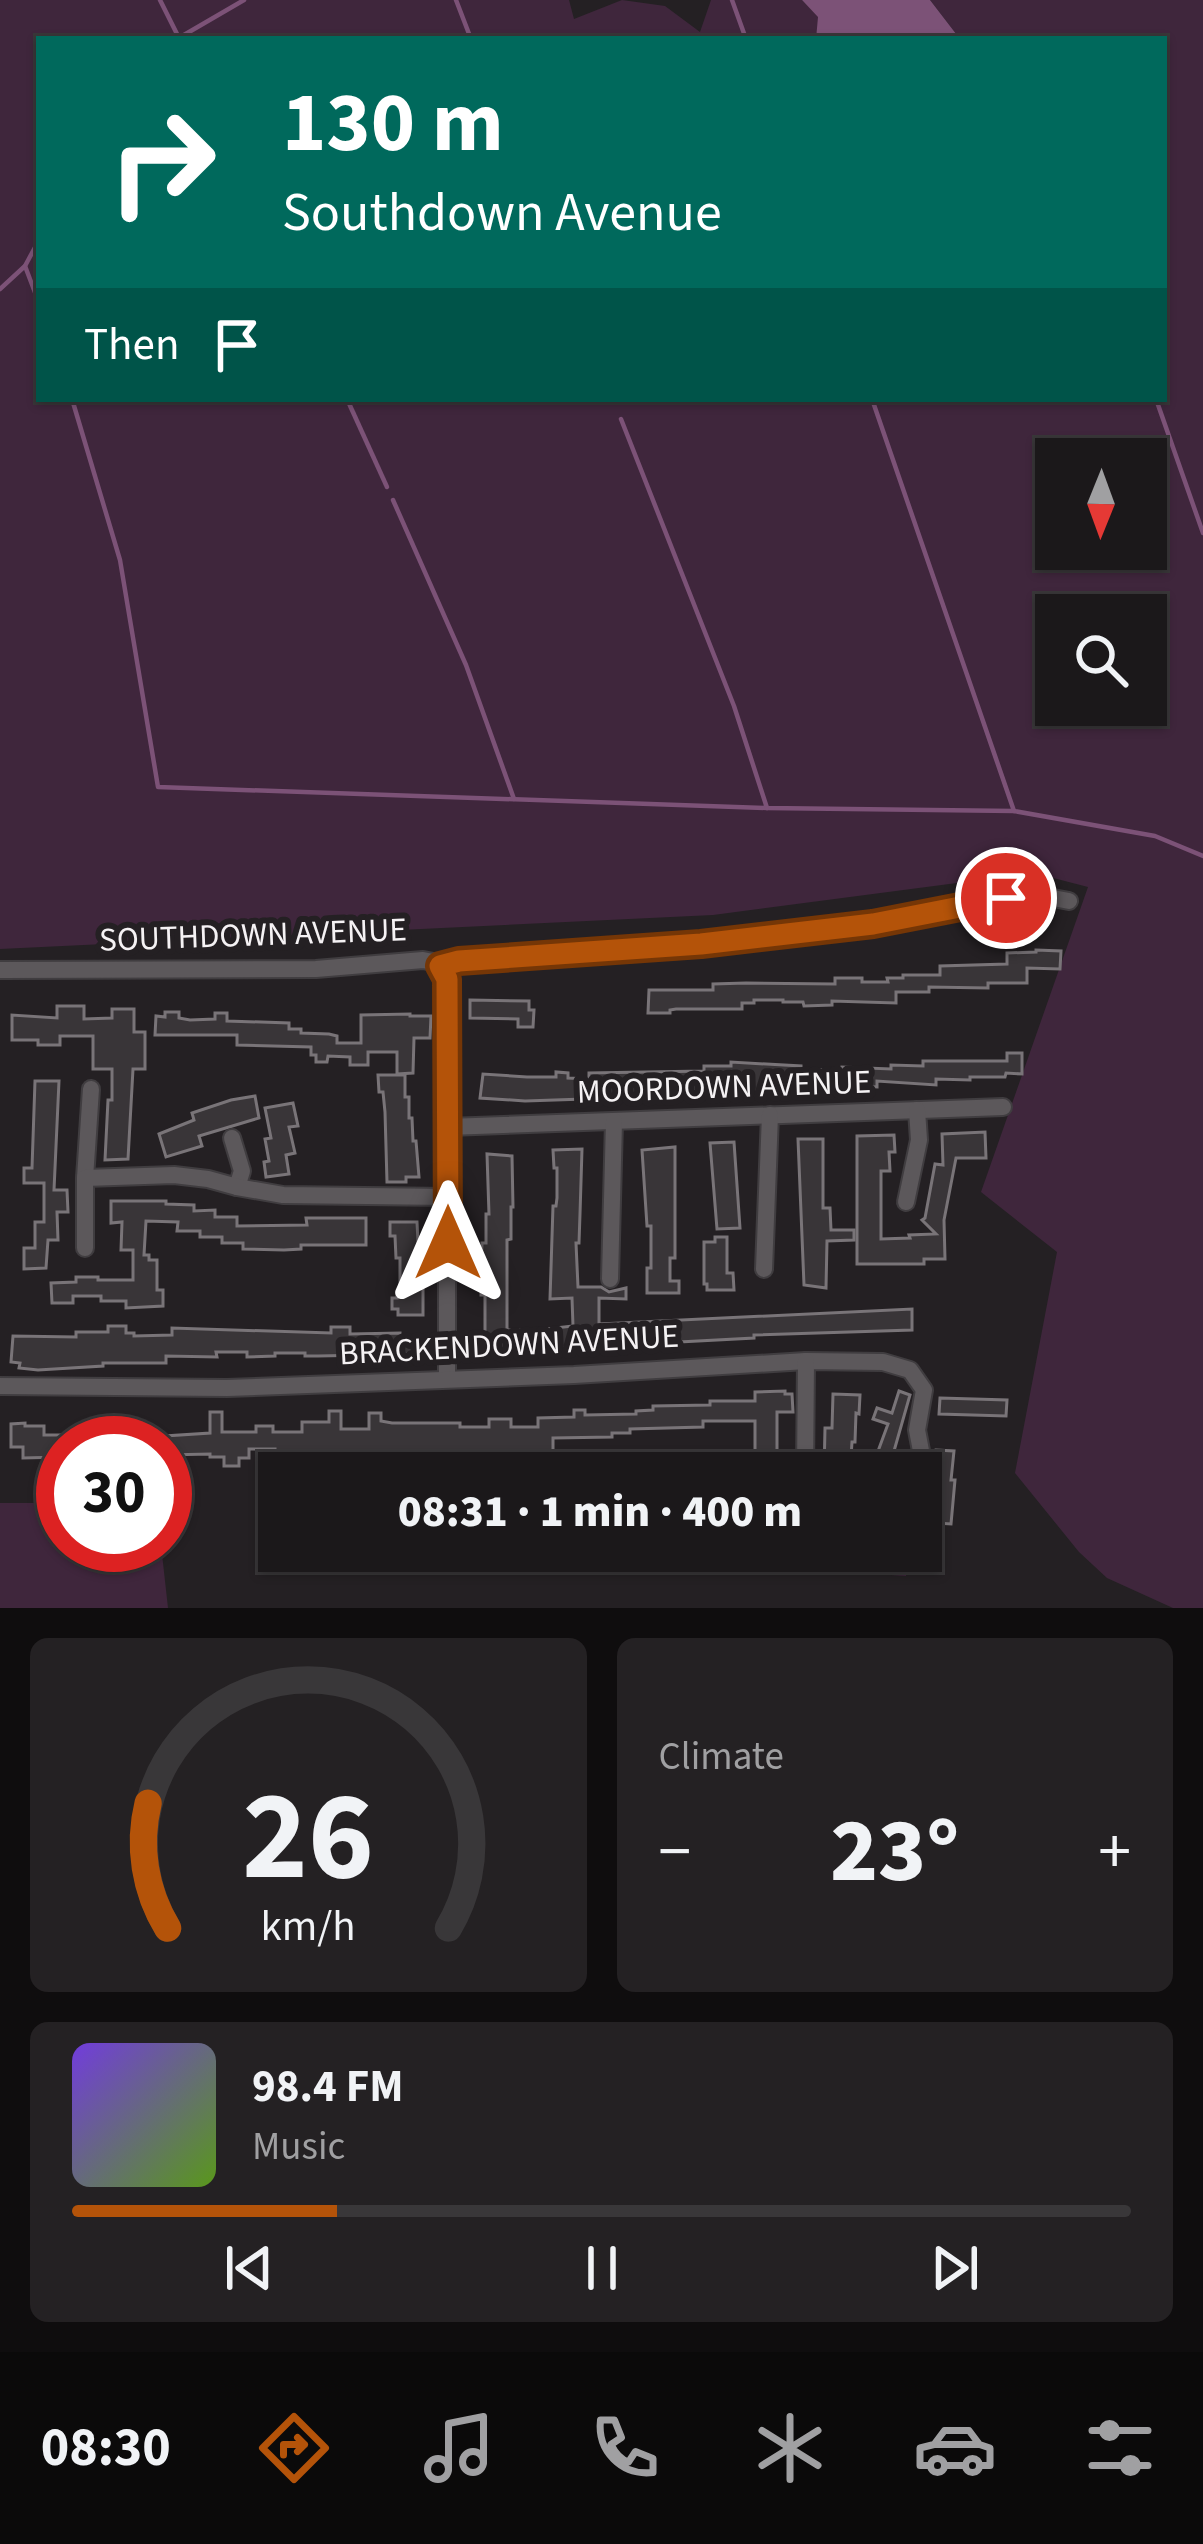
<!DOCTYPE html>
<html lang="en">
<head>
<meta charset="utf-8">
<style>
	:root { --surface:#1b181a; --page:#242123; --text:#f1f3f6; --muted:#a0a0a2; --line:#393739; --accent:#b45309 }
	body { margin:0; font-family:"Source Sans 3",sans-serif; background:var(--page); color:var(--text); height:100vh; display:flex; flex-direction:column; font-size:45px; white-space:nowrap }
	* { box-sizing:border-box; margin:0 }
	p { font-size:39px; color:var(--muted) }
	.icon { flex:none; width:66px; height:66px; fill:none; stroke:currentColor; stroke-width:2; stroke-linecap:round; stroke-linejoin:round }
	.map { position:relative; height:1608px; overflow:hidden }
	.side { display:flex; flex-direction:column; gap:30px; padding:30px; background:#0f0d0e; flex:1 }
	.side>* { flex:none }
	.banner { position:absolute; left:36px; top:36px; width:1131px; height:366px; border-radius:0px; box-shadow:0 3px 9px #0004,0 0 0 3px var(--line); background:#00695c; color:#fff; overflow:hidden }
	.needle { width:78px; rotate:181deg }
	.buttons { position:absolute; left:1035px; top:438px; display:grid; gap:24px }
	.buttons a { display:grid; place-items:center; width:132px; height:132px; border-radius:0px; background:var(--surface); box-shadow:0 3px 9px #0004,0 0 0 3px var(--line); font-size:60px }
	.speed { position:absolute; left:36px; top:1416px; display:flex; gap:24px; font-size:60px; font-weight:700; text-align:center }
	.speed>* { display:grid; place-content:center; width:156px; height:156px; border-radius:50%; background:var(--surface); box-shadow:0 3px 9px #0004,0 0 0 3px var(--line); line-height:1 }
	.speed .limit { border:18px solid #d22; background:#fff; color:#111 }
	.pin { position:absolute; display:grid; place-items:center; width:102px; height:102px; color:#fff; margin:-51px; border:6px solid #fff; border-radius:50%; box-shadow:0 3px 12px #0007 }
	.me { position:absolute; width:132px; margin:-66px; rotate:0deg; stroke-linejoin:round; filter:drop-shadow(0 0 9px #0008) }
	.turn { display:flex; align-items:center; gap:42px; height:252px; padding:0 48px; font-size:54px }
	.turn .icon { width:156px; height:156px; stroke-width:2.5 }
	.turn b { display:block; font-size:84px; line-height:102px }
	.then { display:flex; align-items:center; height:114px; padding:0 48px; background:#0003; gap:24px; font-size:45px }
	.big { font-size:90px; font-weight:800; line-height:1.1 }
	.side .widget { flex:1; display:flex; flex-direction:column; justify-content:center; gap:18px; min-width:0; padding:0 42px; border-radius:18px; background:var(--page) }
	.side .dial { align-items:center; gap:0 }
	.dial svg { height:312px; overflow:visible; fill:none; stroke:var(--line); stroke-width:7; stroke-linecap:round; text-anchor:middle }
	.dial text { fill:var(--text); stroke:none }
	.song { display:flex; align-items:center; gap:36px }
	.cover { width:144px; height:144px; border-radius:18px; background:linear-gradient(135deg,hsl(260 70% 55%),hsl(90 70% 35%)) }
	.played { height:12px; border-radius:6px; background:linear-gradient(90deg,var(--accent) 25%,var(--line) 25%) }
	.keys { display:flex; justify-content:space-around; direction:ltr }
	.heat { display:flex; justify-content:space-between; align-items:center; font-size:66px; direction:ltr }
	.side .tiles { flex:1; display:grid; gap:30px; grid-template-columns:1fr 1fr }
	.widget:last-child { grid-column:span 2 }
	.trip { position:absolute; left:258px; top:1452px; width:684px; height:120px; border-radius:0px; background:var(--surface); box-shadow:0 3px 9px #0004,0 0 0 3px var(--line); font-weight:800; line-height:120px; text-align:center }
	.tab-bar { display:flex; height:192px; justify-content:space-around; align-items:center; background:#0b0a0a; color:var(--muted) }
	.tab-bar .icon { width:84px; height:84px }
	.tab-bar .current { color:var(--accent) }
	.tab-bar b { font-size:54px; color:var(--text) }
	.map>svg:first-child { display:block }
</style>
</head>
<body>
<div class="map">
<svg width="1203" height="1608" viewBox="0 0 1203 1608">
	<rect width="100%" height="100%" fill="#242023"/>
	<g fill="#3f263c" fill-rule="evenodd">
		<path d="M0,0H569L574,19L622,0L665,6L700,32L711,0H802L819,17L816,39H39V399H1164V39H960L930,0H1203V1608H1173L1107,1578L1079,1552L1015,1473L1057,1252L981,1192L1088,887L1034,873L713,915L0,949ZM1056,459H1146V549H1056ZM1056,615H1146V705H1056Z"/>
		<path d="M0,1503H63V1545H161L168,1608H0Z"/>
		<path d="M819,1551H907L906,1576L818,1570Z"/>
	</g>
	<path fill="#7c5277" d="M802,0H930L960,39H816L818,17Z"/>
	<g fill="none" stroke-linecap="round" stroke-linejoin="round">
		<g stroke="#7c5277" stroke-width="4.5">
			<path d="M160,0L179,38"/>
			<path d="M456,0L471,39"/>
			<path d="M732,0L746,39"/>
			<path d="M177,39L244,0"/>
			<path d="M25,266L39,303"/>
			<path d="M0,289L25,266L39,240"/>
			<path d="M72,399L120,560L158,787L767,808L1014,811L1155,836L1203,856"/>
			<path d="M347,399L387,487"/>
			<path d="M872,399L1014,811"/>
			<path d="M1156,399L1203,533"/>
			<path d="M621,419L734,706L767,808"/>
			<path d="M393,500L466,665L514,799"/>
		</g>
	</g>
	<g fill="#393538" stroke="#797478" stroke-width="3">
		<path d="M1036,950L1061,951L1060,969L1027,968V983H988V988L929,987V992H896V1003L832,1001V1005L804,1006L803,1002H783V1000H754V1003H742V1009H676L670,1010V1013H648L649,990H713V984L746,983L835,984V978H862V982H888L887,978H903V975H940V966L1007,964V953L1036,952Z"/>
		<path d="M470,1000L529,1001V1010H534L533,1027H518V1019L470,1018Z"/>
		<path d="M57,1006H84V1019L112,1018V1009H134V1032H145V1069H133L128,1159L105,1160L108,1100H112V1069H93V1036H60V1045H38V1040H12V1015L57,1018Z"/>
		<path d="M165,1012H179V1018L190,1020L215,1019V1013H227V1021L289,1023V1029H301V1033L329,1034L337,1036V1043H361V1015L410,1014V1016H431L430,1038H414L413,1073L397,1074V1052H368V1065H350V1057L328,1056L327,1062H316V1055H311V1047L237,1045V1035H155L156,1016L165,1017Z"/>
		<path d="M1007,1053H1022V1074L1006,1073L1005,1077H970V1080L936,1079V1085L877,1081V1087L834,1085V1089L696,1091V1094L669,1096H584V1099L525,1101L480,1098L483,1074L527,1077H556V1072L568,1073V1078L589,1079V1073L704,1071V1066H731V1062L801,1066V1070H842V1067L891,1069V1065L923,1066V1061H1007Z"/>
		<path d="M378,1075H405V1097H409V1118H412L413,1141H416L419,1177H406V1182H387L385,1112L383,1092H379Z"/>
		<path d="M35,1081H59L54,1190H67L68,1212H57L58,1240H48L46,1268L24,1269V1248H35V1222H44V1183H24V1168H32Z"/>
		<path d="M255,1096L259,1118L199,1136L202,1146L166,1157L159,1134L194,1120L192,1113L231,1100Z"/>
		<path d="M293,1103L298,1126L289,1127L295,1153L286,1155L289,1174L266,1177L264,1162L269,1161L265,1139L271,1138L265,1108Z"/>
		<path d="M985,1132L986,1158H956L944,1220L945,1259H924V1264H857V1136L894,1135L895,1152H889L890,1171H881V1239L910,1238L909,1235L936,1234L922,1220L925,1218L935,1164L943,1165L942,1134Z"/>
		<path d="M798,1139H823V1208H830L831,1230H854V1240L827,1241L826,1288L804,1285Z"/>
		<path d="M734,1142L740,1228L717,1229L710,1143Z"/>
		<path d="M675,1147V1258H670V1281H679V1293H647V1268H651V1226H647L642,1150Z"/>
		<path d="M582,1149L580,1214L579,1243H576L578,1287H601L609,1292L626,1288V1299L599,1298V1324L912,1309V1330L754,1335V1338L660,1343H647V1336L618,1337V1345L478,1352L477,1336H485V1295H481V1276L482,1243H486V1214H489L487,1154L512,1156L513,1207H511V1239L507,1240V1330H538L573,1326L572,1298L550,1299L553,1206H556L557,1198V1168H554L553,1150Z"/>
		<path d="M111,1201H166V1204L194,1205V1211L215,1210V1217H237V1226L307,1225L306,1218H366V1245H301V1249L284,1250L243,1249V1243H222V1237H200V1231H177L178,1222L146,1221L144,1255H149V1260H157V1290H163V1306L126,1308V1301H101V1296H73V1303H52L51,1283L76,1282V1277H98V1280H133V1250H121L122,1222L111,1223Z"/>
		<path d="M390,1222H417L419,1263H423V1315H398V1309H392V1298H397V1294H400V1258H396L395,1236H390Z"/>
		<path d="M715,1237H727V1273H733L734,1290H707V1284H704V1242H715Z"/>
		<path d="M108,1326H126V1333H134V1336L172,1335V1328L331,1333V1327H350V1334L400,1333V1337L419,1336V1354L318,1356H305V1353H275V1356L247,1357V1352H216L217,1357L166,1356V1363H103V1366L38,1370L19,1368L20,1363L11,1362L13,1336L76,1337V1332H108Z"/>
		<path d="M785,1391V1394H792L793,1412H777V1457H773L774,1473H750V1461L755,1460V1421H703V1427L630,1429V1433H612V1437L553,1438V1453H544V1461H525V1453L513,1452L275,1457V1449H249V1458H239V1466H224V1457H210V1454L165,1455V1436L210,1433V1412H222V1432H256V1426H273V1432H302V1422H329V1411H341V1429H369V1413H381V1421L392,1423H460V1427H489V1419H511V1427H538V1418L574,1417V1410H585V1415L636,1414V1411L653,1410V1406L710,1405V1401H755V1392Z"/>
		<path d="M899,1391L910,1395L894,1451L909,1456L907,1473H870L888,1424L873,1419L877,1408L892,1413Z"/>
		<path d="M833,1394L860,1395L859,1414L856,1413L855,1442H852L850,1473H824L825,1428H832Z"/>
		<path d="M940,1398L1007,1400L1006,1416L939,1414Z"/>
		<path d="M25,1423V1426H44V1435H63V1457L23,1458V1447H11V1424Z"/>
		<path d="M936,1450L954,1451L951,1480H955L951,1524L937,1523L941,1479H933Z"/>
	</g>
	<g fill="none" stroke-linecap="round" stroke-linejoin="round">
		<g stroke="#403d40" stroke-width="20">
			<g id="minor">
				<path d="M439,966L447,979V1378"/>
				<path d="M0,970L316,969L423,960L433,962L439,966L459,961L701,944L873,924L979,901L1032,894L1069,901"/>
				<path d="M448,1127L1003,1107"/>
				<path d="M232,1138L242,1171L237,1187"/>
				<path d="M85,1178L91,1089"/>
				<path d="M906,1202L919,1140L917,1110"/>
				<path d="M85,1248V1178L174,1175L208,1179L237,1187L283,1195L448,1197"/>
				<path d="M764,1269L770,1115"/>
				<path d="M610,1279L614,1121"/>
				<path d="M0,1386L227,1388L574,1375L806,1361L883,1362L910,1370L924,1390L917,1430L922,1456L920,1473"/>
				<path d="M805,1473L806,1361"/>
			</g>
		</g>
		<use href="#minor" stroke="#5c585b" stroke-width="16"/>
	</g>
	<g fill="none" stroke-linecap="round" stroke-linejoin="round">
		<g stroke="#753606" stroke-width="30">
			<path id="route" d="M448,1243L447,979L440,966L459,961L701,944L873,924L1006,898"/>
		</g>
		<use href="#route" stroke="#b45309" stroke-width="21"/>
	</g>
	<g text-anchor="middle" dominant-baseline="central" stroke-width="12" stroke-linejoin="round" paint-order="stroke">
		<g font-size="33" fill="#f5f2f4" stroke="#242023">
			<text transform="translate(253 935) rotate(-2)">SOUTHDOWN AVENUE</text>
			<text transform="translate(724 1087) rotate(-2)">MOORDOWN AVENUE</text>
			<text transform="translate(509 1345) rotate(-3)">BRACKENDOWN AVENUE</text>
		</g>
	</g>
</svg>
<div class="buttons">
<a><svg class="needle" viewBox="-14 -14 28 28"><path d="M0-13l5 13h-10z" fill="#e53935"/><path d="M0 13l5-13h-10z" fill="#a0a0a2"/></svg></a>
<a><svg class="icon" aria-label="search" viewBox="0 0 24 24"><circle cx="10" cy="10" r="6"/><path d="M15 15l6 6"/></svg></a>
</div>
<div class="speed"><div class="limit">30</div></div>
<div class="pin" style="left:1006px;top:898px;background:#d93025"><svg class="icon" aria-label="arrive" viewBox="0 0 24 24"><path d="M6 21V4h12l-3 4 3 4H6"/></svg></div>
<svg class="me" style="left:448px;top:1243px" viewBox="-20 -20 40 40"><path d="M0-17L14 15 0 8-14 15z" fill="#b45309" stroke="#fff" stroke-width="4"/></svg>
<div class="trip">08:31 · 1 min · 400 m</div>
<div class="banner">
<div class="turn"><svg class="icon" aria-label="right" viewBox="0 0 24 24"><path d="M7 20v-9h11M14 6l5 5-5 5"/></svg><div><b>130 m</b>Southdown Avenue</div></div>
<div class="then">Then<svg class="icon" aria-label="arrive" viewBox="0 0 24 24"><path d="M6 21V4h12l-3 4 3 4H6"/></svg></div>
</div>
</div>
<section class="side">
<div class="tiles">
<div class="widget dial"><svg viewBox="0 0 100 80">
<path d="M14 69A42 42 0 1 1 86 69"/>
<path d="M14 69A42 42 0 0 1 9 37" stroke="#b45309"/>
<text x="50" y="56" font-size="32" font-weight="700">26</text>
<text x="50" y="72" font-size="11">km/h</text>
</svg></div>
<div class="widget"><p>Climate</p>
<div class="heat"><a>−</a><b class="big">23°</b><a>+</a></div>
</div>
<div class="widget">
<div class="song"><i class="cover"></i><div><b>98.4 FM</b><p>Music</p></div></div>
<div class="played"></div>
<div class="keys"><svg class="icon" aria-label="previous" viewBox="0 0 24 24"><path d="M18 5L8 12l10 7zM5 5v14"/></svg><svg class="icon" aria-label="pause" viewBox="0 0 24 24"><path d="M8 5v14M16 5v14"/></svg><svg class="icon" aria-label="next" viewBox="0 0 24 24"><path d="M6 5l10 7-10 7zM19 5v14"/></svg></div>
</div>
</div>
</section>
<nav class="tab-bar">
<b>08:30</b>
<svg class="icon current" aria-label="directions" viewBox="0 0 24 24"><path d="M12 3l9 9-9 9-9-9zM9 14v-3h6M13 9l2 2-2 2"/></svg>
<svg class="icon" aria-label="music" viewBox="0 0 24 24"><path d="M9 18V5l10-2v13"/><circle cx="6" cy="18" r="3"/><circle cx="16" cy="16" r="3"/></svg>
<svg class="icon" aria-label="phone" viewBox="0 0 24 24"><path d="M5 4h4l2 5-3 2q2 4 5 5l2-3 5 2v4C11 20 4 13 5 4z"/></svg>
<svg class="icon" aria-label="climate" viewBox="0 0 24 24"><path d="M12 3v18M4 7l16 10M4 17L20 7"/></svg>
<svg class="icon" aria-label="car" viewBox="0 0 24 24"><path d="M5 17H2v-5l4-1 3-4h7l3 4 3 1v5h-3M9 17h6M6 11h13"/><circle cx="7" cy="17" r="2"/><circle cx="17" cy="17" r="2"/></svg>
<svg class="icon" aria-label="filters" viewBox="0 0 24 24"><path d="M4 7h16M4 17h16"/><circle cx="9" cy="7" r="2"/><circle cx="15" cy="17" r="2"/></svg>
</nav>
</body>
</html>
